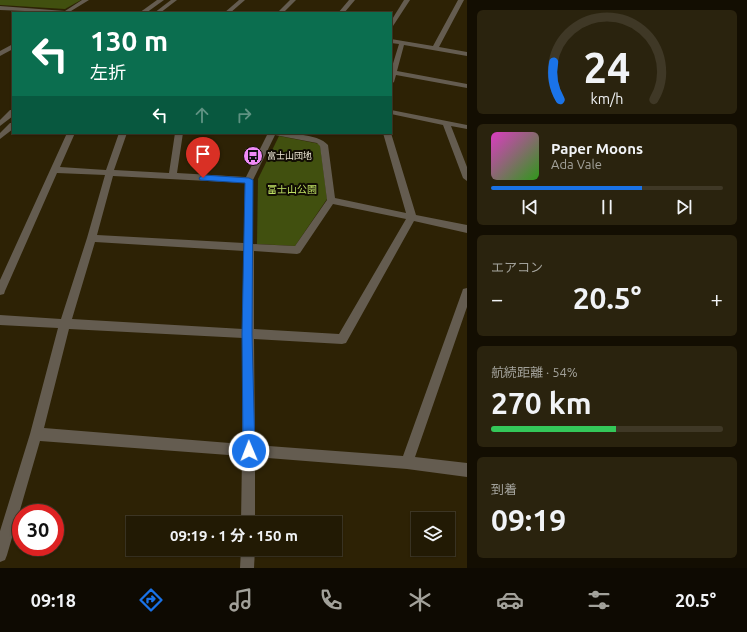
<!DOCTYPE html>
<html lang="ja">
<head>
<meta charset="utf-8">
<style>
	:root { --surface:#221a04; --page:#2a230e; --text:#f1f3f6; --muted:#a2a19a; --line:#3f3826; --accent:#1a73e8 }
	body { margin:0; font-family:Ubuntu,"Noto Sans JP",sans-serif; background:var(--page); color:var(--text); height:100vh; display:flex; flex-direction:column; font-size:15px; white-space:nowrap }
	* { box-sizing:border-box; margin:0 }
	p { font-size:13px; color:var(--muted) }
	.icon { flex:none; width:22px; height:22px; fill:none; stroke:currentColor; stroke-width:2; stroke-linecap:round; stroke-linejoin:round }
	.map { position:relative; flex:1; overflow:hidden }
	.side { display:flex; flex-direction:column; gap:10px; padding:10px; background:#130e02; width:280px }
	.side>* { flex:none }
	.hud { position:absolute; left:12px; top:12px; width:380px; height:122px; border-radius:0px; box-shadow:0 1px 3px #0004,0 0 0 1px var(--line); background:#0b6e4f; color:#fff; overflow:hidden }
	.fabs { position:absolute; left:411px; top:512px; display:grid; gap:8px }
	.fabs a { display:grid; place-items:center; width:44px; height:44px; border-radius:0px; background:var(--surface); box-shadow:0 1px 3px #0004,0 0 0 1px var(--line); font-size:20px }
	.speed { position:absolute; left:12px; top:504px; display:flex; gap:8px; font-size:20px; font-weight:700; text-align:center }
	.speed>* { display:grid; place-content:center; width:52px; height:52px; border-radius:50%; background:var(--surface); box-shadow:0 1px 3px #0004,0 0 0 1px var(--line); line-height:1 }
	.speed .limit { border:6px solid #d22; background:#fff; color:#111 }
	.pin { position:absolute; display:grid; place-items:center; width:34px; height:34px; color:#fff; margin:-41px -17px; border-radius:50% 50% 50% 0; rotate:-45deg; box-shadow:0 0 4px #0007 }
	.pin .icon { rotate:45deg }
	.me { position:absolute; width:44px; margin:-22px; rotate:359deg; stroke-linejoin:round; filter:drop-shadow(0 0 3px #0008) }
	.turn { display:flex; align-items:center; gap:14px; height:84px; padding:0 12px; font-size:18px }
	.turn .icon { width:52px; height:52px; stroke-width:2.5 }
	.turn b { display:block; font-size:28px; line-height:34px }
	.lanes { display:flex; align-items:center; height:38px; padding:0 12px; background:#0003; justify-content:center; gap:20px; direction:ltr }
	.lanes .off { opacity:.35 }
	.big { font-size:30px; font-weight:700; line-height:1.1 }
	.side .tile { flex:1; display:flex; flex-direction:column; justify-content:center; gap:6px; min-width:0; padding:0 14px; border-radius:6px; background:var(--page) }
	.side .dial { align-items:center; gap:0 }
	.dial svg { height:104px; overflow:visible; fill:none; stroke:var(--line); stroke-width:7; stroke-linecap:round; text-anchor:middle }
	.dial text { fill:var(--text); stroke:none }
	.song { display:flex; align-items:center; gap:12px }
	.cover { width:48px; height:48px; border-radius:6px; background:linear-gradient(135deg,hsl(310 70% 55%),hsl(110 70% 35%)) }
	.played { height:4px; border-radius:2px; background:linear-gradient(90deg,var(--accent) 65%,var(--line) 65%) }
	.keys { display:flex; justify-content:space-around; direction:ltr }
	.heat { display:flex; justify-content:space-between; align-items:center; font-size:22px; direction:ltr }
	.charge { height:6px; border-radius:3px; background:linear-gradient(90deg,#34c759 54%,var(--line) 0) }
	.trip { position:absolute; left:126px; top:516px; width:216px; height:40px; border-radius:0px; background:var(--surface); box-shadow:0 1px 3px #0004,0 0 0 1px var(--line); font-weight:700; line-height:40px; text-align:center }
	.dock { display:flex; height:64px; justify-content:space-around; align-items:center; background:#0e0a02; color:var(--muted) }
	.dock .icon { width:28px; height:28px }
	.dock .on { color:var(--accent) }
	.dock b { font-size:18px; color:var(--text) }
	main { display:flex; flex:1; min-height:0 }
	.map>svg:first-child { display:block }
</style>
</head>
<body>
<main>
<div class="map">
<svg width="467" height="568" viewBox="0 0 467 568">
	<rect width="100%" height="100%" fill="#2d2205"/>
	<g fill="#41500f">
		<path d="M0,0H81L65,9L0,5Z"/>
		<path d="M279,136L320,144L327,199L295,246L257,244L258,179Z"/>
	</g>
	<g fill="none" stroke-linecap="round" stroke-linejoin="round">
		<g fill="#645c50" fill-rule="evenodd">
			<path d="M82,0H89L71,11L74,13L0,10V6L65,11Z"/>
			<path d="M157,0H164L146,13H139Z"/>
			<path d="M171,0H177L160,13H154Z"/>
			<path d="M239,0H245L230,13H224Z"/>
			<path d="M290,0H296L283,13H277Z"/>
			<path d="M349,0H355L344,13H338Z"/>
			<path d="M404,0H410L393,26L391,27V21Z"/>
			<path d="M458,0H464L439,47L467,52V56L404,45L397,71L467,84V88L396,75L394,82L391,84V70L399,44L391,43V39L433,46Z"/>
			<path d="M13,44V49L0,56V51Z"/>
			<path d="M10,110H13V116L0,126V120Z"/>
			<path d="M391,110L467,125V129L451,126L467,167V181L463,178L443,125L391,114Z"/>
			<path d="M10,123H13V129L0,139V133Z"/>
			<path d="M67,133H75L60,167L106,170L119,133H127L114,170L169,173L175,133H183L177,173L246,177L268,133C284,133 318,133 328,145L335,198L406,213L383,133H391L416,215L467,225V233L414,221L346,343L342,344L254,339L255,445L403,456L462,292L463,289L467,288V307L415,457L467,463V477L407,469L255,457V523H241L242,456L40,441L7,555L5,560L0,562V531L30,434L58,328L0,325V315L61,319L87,238L105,175L57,173L5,291L4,294L0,295V280ZM275,135L317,143L320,146L327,200L295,246L253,244V180ZM113,176L245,183L244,243L97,235ZM333,204L406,219L339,334L254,329V251L297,254L300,253ZM95,242L244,251L243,329L72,319ZM69,329L243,338L242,444L44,428Z"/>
			<path d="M241,549H255L254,568H240Z"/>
		</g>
	</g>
	<path fill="#1a73e8" stroke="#114b97" d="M203,175L249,178L253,180L252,334L255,451L253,455L249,457L245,455L243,451L242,334L245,183L200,180L199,178Z"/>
	<defs>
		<g id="bus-disc" transform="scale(1)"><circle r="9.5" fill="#f08bf6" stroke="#110d03"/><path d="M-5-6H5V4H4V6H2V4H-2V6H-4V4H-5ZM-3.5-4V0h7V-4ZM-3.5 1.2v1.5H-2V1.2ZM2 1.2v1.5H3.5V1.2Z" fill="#111"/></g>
	</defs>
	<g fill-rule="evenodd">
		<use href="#bus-disc" x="253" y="156"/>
	</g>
	<g text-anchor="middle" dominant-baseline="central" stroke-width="4" stroke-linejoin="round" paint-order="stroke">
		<g font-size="9" fill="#efe8d7" stroke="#110d03" text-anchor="start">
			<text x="267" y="156">富士山団地</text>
		</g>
		<g font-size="10" fill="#bfe064" stroke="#110d03">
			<text x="292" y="189">富士山公園</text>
		</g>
	</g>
</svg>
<div class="fabs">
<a><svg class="icon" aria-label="layers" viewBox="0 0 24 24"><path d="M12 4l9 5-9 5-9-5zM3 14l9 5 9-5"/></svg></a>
</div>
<div class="speed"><div class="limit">30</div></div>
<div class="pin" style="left:203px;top:178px;background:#d93025"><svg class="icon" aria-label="arrive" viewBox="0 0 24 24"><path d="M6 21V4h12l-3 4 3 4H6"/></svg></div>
<svg class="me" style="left:249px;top:451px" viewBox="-20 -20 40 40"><circle r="17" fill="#1a73e8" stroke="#fff" stroke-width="3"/><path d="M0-11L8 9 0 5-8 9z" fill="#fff"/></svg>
<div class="trip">09:19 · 1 分 · 150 m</div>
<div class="hud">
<div class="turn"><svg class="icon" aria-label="left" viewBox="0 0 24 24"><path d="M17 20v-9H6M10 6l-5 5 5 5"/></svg><div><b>130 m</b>左折</div></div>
<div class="lanes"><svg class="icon" aria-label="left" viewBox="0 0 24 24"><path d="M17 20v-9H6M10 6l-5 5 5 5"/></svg><svg class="icon off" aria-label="ahead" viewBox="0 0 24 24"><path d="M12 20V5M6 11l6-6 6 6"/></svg><svg class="icon off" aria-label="right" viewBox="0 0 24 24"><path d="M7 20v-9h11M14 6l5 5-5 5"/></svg></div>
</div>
</div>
<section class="side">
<div class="tile dial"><svg viewBox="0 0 100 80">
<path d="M14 69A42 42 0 1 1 86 69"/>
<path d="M14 69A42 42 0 0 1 9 40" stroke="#1a73e8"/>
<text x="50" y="56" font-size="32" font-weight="700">24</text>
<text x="50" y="72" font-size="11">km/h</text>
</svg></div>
<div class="tile">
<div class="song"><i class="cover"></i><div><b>Paper Moons</b><p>Ada Vale</p></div></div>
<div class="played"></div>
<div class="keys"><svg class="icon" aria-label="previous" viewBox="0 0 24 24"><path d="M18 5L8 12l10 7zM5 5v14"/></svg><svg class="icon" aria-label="pause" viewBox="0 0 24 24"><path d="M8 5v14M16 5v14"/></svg><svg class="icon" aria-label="next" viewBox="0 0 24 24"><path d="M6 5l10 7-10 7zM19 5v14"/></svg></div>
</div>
<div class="tile"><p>エアコン</p>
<div class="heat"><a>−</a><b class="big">20.5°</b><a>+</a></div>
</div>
<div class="tile"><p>航続距離 · 54%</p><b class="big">270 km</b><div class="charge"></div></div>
<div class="tile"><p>到着</p><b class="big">09:19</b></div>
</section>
</main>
<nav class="dock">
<b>09:18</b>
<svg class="icon on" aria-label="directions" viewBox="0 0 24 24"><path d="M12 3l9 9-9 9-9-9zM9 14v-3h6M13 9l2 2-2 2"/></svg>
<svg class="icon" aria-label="music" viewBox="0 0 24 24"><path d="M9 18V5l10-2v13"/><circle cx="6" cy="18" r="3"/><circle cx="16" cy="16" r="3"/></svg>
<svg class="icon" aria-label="phone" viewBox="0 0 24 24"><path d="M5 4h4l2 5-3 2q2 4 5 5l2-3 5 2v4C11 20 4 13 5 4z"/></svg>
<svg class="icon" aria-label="climate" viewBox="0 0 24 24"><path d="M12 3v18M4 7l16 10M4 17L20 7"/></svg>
<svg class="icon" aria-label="car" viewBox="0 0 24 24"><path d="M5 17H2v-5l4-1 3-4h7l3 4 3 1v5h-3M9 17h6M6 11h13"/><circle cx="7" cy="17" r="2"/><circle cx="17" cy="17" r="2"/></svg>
<svg class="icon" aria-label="filters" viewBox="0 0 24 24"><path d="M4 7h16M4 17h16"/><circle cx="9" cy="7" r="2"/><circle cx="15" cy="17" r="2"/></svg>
<b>20.5°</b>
</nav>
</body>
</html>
